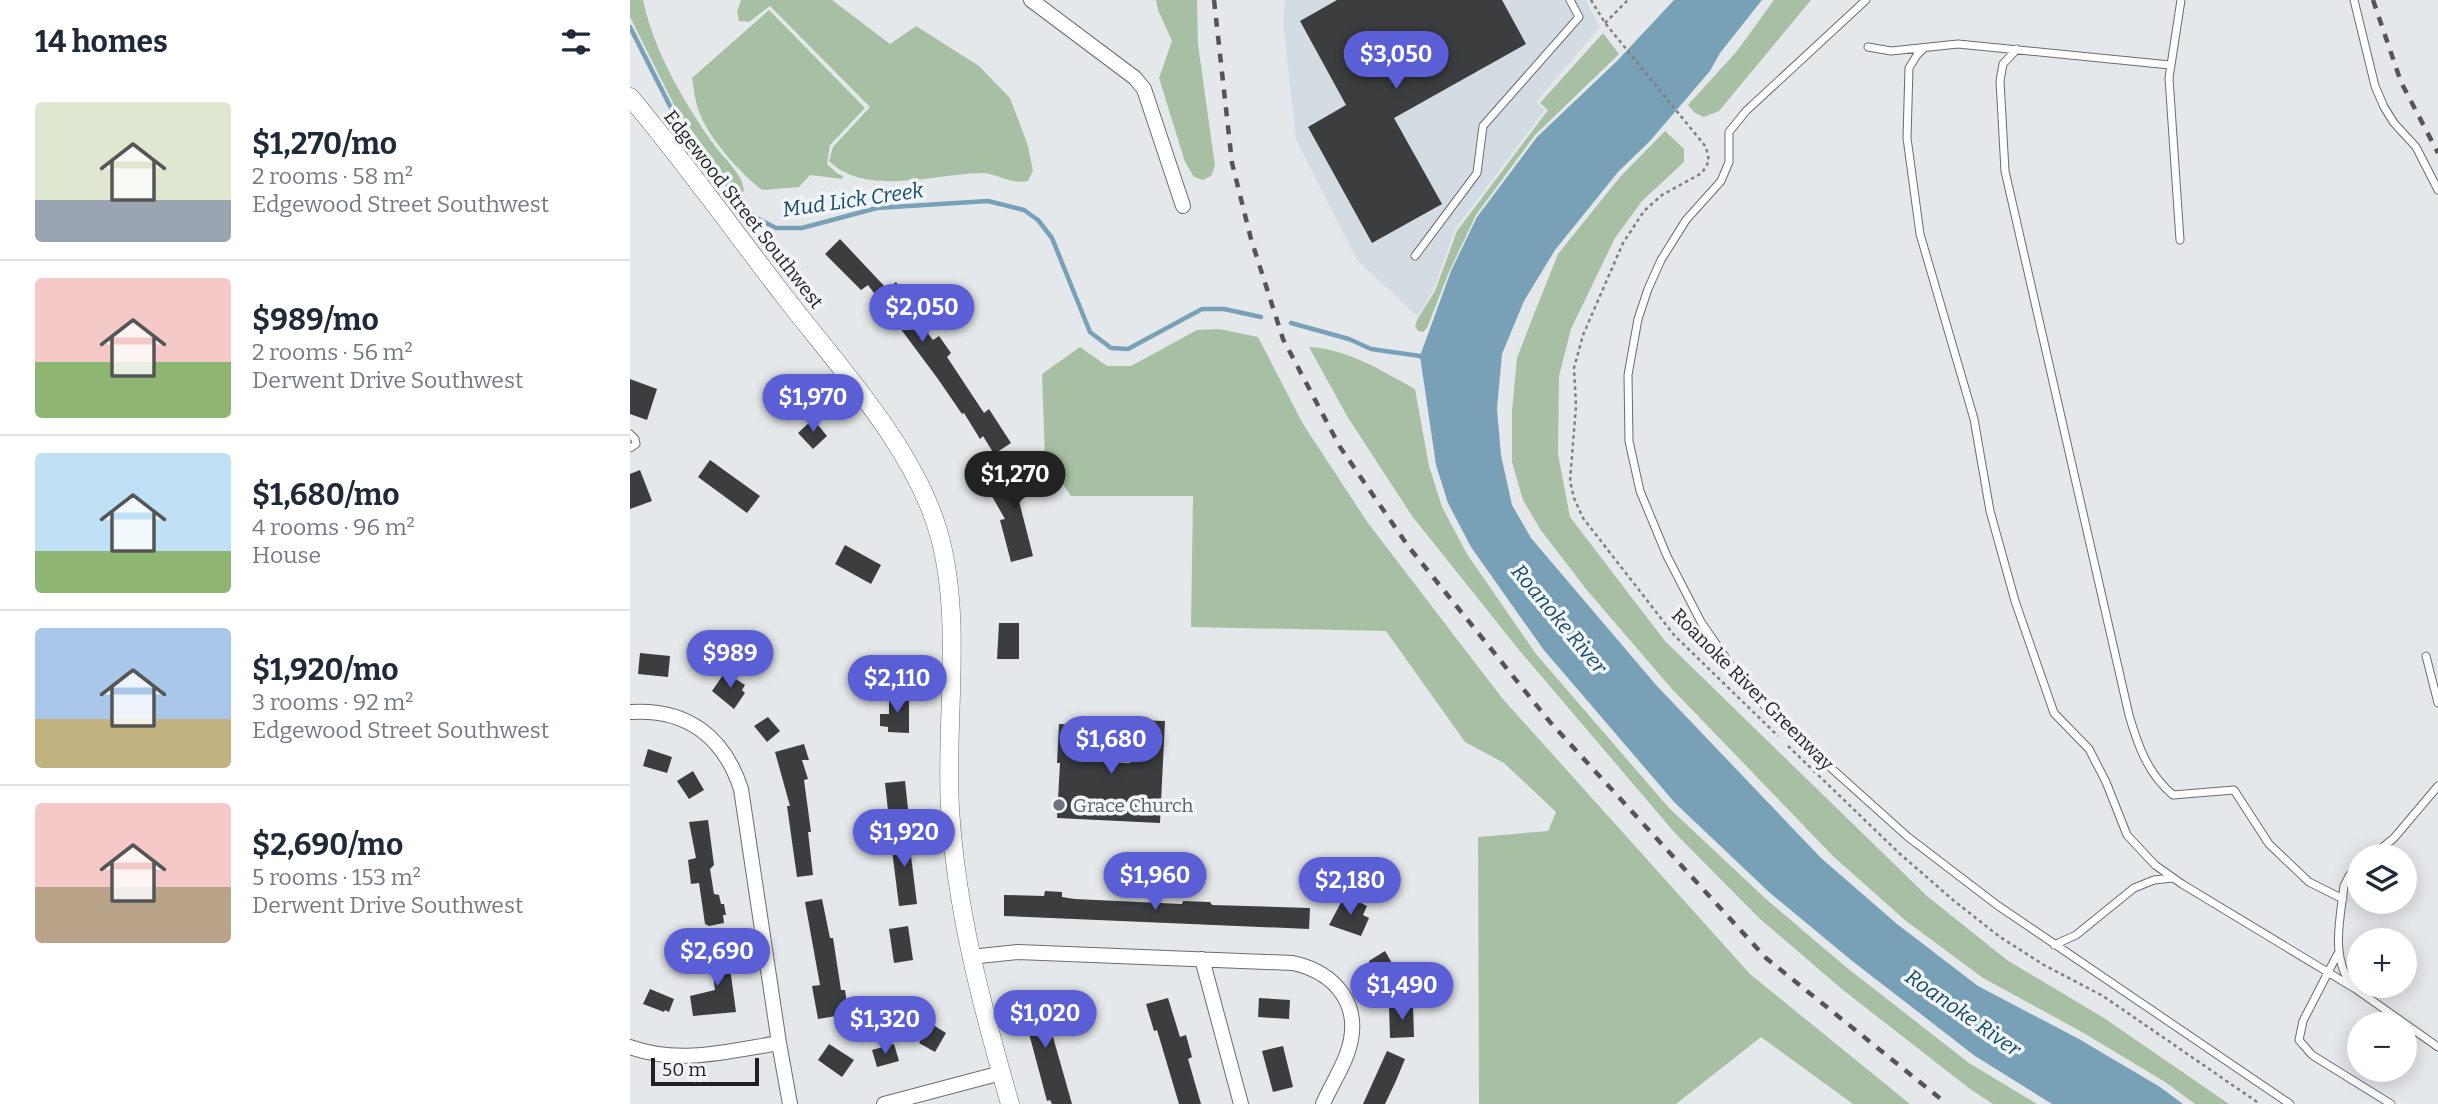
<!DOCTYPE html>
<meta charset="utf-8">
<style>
body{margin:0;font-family:Bitter,serif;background:#f6f6f7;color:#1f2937;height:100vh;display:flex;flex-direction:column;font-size:26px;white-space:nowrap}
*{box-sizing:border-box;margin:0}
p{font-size:23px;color:#747a83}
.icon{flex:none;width:38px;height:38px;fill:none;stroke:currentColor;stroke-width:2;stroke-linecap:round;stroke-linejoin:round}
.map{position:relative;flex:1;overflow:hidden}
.side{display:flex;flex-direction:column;background:#fff;width:630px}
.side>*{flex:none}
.fabs{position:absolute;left:1717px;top:844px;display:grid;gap:14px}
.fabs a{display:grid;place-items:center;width:70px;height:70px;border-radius:50%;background:#fff;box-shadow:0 4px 18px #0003;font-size:35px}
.scale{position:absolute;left:21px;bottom:18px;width:108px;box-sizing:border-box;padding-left:7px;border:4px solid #1f2021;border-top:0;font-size:19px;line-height:24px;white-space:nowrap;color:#1f2021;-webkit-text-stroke:5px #f2f5f7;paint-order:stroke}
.price{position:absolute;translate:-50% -60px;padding:0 16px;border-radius:24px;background:#5a5fd6;color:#fff;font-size:23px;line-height:46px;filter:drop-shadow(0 2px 4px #0008)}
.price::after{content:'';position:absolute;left:50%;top:42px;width:21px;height:16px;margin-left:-10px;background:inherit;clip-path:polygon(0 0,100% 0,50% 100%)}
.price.active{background:#222;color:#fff}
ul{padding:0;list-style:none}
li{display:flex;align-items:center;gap:21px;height:175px;padding:0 35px}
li+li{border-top:2px solid #e0e1e3}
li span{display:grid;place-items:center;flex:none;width:196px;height:140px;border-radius:7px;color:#555}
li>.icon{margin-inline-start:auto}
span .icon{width:84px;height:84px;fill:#fffc;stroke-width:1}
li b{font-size:30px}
h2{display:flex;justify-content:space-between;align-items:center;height:84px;padding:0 35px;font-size:30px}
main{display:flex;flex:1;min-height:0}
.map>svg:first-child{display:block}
.built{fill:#d3dbe3}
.green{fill:#a7c0a3}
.water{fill:#78a1b7}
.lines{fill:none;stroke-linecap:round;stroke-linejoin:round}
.stream{stroke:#78a1b7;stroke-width:4.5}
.building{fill:#3b3d3e}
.service-casing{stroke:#6a6c6d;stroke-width:9}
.minor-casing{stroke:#6a6c6d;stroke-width:16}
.tertiary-casing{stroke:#6a6c6d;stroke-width:19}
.path{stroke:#7d7f81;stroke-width:2.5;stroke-dasharray:3.5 3.5;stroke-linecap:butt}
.service{stroke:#fff;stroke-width:7}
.minor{stroke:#fff;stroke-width:14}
.tertiary{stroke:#fff;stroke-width:18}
.rail{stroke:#545556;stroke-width:4.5;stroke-dasharray:9 9;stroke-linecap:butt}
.worship-dot{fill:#6b7280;stroke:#f2f5f7;stroke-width:2.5}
.labels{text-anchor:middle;stroke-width:7;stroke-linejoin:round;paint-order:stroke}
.street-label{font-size:19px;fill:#1f2021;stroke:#f2f5f7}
.worship-label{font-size:19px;fill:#5b616d;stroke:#f2f5f7;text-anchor:start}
.water-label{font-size:21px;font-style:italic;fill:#144b63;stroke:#f2f5f7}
</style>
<main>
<section class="side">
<h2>14 homes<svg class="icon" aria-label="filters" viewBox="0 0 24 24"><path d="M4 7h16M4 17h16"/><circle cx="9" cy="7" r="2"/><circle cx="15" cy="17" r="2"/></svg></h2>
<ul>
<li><span style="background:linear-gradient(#dfe7d0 70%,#9aa5b1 0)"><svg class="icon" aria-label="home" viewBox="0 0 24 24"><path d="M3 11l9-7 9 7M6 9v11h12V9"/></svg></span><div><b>$1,270/mo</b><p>2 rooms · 58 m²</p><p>Edgewood Street Southwest</p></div></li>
<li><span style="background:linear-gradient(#f6c9c9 60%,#8fb573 0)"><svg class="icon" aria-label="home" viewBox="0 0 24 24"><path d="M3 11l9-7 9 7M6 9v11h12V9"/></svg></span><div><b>$989/mo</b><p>2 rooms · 56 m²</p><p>Derwent Drive Southwest</p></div></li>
<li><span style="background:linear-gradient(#bfe0f5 70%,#8fb573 0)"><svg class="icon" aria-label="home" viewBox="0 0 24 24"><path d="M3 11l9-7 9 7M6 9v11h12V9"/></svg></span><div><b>$1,680/mo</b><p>4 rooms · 96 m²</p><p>House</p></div></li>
<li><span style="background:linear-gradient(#a9c7e8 65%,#c2b280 0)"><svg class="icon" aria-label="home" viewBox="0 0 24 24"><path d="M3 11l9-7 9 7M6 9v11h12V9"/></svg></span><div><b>$1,920/mo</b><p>3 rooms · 92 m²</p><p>Edgewood Street Southwest</p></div></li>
<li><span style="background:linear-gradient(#f6c9c9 60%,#b9a48a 0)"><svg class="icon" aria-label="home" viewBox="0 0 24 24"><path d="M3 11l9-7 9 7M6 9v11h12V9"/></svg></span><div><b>$2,690/mo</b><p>5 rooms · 153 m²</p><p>Derwent Drive Southwest</p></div></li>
</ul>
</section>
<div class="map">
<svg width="1808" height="1104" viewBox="0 0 1808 1104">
<rect width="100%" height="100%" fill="#e5e8ea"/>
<!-- built -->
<path class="built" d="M655,0h300l15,27 -64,75 9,8 -90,119 -22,62 -16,25 -60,-56 -61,-121 -13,-117z"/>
<!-- green -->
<path class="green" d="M0,0h13c11,51 39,99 69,142 10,15 31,31 32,49l-4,2 -9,-8 -56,-78 -45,-90z
M111,0h91l58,44 26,-18 63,40 31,32 18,48 5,25 -5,10c-17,4 -31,-8 -47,-8 -45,1 -116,24 -152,-12l4,-14 37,-40 -100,-101 -21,16 -10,-1 -2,-9z
M526,0h41l1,44 17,122 -4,10 -8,4 -9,-3 -9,-15 -26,-84 13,-37 -14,-31z
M1144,0h37l-92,111 -15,6 -9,-4 -7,-8 49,-54z
M139,10l96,98 -35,37 -3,19 11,10 5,2 -1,3 -32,-4 -11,12 -37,3c-21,-16 -54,-53 -63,-78 -4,-11 -5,-23 -7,-34z
M973,33l16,21 -84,81 -59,80 -27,57 -22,56 -4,4 -5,-1 -3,-5 3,-8 17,-27 22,-60 91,-121 -8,-7z
M1035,131l19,18v13l-42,39 -27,37 -44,91 -12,47 -1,78 12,63 95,124 262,255 80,64 97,58 125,86h-34l-30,-22 -83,-50 -99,-54 -77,-57 -72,-64 -163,-169 -85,-99 -46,-60 -17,-29 -11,-38v-52l5,-52 19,-49 22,-55 62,-77z
M589,329l39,8 45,87 65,99 134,175 248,276 160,130h-57l-92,-67 -85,67h-197l-1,-267 70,-6 8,-19 -52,-49 -39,-21 -79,-111 -195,-4 2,-131h-122l-26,-37 -3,-85 38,-27 27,19h24l66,-36z
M679,347c39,2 73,24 106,42l14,77 13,41 25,47 69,100 133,154 97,91 80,68 123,96 68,41h-44l-23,-15 -127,-99 -84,-72 -85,-86 -155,-182 -107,-134 -65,-100z"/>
<!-- water -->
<path class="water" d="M1044,0h88l-42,53 -10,18 -60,70 -32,31 -63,78 -31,51 -22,53 -5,55 4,46 11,50 19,33 125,147 165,173 76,66 81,62 101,53 81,48 23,17h-131l-77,-48 -124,-96 -81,-67 -95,-90 -132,-154 -72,-102 -23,-44 -12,-38 -16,-109 31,-85 26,-54 60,-80 80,-76z"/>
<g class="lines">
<!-- stream -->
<path class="stream" d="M0,27l41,81 61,84 23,25 21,11h26l75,-20 111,-7 36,9 14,10 14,18 38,94 21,16 17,1 74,-40h22l37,8
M661,323l58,16 22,10 49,7 4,3"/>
</g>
<!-- building -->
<path class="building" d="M707,0h165l24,44 -132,74 48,86 -70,39 -64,-116 38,-22 -46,-84z
M210,239l47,50 9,-7 24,33 -4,3 17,22 6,-4 12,17 -4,4 37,56 5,-4 22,34 -17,11 -11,-18 -3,3 -16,-26 -2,1 -24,-35 -70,-94 -7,5 -36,-36z
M0,379l27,10 -10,31 -17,-6z
M183,419l14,17 -14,13 -15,-16z
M80,460l50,36 -13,17 -49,-36z
M393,461l9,16 -5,3 7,12 -15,9 14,55 -22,6 -11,-42 5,-1 -15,-26 17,-10 -5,-9z
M10,470l12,31 -22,8v-35z
M215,545l36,20 -10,19 -36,-20z
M369,623h20v36h-22z
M10,653l30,3 -2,21 -30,-3z
M95,672l20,13 -3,5 3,3 -11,16 -22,-18z
M259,696h20v37l-21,-1v-5l-8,-1v-12h9z
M138,717l12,14 -13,11 -13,-16z
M503,720l32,1 -5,102 -103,-5 3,-55h-3l2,-39 38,2 -1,21 7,1v14l27,1z
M174,744l5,16h-7l6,19 -4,1 7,52h-3l5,43 -16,2 -10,-71h3l-15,-54z
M18,749l24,8 -5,16 -24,-7z
M63,771l11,19 -15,9 -12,-18z
M275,781l3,28 -20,2 -3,-28z
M78,820l6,45 -4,4 4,25 5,1 2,9h3l2,11h-3l1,8 -15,3 -4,-2 -6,-41 -8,1 -3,-24 8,-2 -7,-36z
M278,832l9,72 -18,2 -9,-72z
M415,891l17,1v5l13,2 107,5 1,-3 27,1 2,3 98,3 -1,21 -305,-13v-21l40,1z
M715,895l22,11 -4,9 6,3 -8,18 -32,-11z
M192,899l8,39h3l8,52h4l2,14 -6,1 1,10 -24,4 -6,-33 8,-1 -15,-83z
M278,926l5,34 -19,3 -5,-34z
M97,946l9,66 -43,4 -3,-20 25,-6 -6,-42z
M755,951l15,26 -17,11 -14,-22v-5z
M20,989l24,10 -5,13 -4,-2 -1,2 -21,-8z
M408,991l13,46h2l19,67h-20l-2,-4 -3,1 -28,-105z
M538,998l12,39 6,-2 6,22 -4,2 13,45h-22l-22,-74 -3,1 -8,-27z
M629,998l31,2 -1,19 -31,-2z
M783,1005l1,32 -24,1 -1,-32z
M300,1023l16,10 -11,19 -16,-9z
M199,1044l25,16 -12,17 -24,-17z
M264,1044l5,17 -22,6 -5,-17z
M653,1046l10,41 -20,5 -11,-41z
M757,1051l18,8 -10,24 -10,21h-22z"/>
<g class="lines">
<defs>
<path id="service" d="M1236,0l-120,111 -17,21v30l-8,19 -35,39 -25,40 -13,29 -10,30 -10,56 1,66 11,50 27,65 34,66 33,48 31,36 27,27 116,104 89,68 293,199
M1724,0l21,86 9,21 10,16 22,24 22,43
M1238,47l23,4 67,-7 212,21
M1294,48l-7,7 -8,13 -2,70 13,96 54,185 16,92 25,90 39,112 35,36 17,33 21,53 28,30 27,19 172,104
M1387,49l-14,15 -3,17 5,90 124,544c9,31 19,59 44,80l61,-5 35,54 40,38 34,17
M1550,240l-11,-162 12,-78
M785,256l62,-83 6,-47 96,-109 -9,-17
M0,434l5,5 1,5 -6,4
M1796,656l12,47
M1742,856l22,-18 44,-52
M1729,866l-10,10 -5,10c-4,35 -14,72 9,101l85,60
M1424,945l22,-10 58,-47 20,-8 19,-2
M1707,955l-34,66 -4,19 13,15 79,49"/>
<path id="minor" d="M401,0l104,78 9,11 39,117
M0,712c57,-4 94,25 111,77l38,254c-50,8 -99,22 -149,4
M340,957l48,-5 275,11c44,10 71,44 54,91 -6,17 -17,33 -24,50
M572,959l39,145
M149,1043l11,61
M254,1104l117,-31"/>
<path id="tertiary" d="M0,97c54,64 103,133 154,199 54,70 131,152 155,238 24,86 6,186 11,274 6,102 32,198 60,296"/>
</defs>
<!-- service casing -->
<use href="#service" class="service-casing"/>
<!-- minor casing -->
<use href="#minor" class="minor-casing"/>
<!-- tertiary casing -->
<use href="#tertiary" class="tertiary-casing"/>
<!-- path -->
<path class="path" d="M961,0l14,23 101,124 3,14 -7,12 -40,22 -18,16 -21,32 -40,92 -9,33 2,38 -6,75 4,17 9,20 91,117 104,101
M975,23l23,-23
M1158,746l111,107 54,47 47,37 44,28 59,31 157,108"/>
<!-- service -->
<use href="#service" class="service"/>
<!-- minor -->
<use href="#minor" class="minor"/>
<!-- tertiary -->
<use href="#tertiary" class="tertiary"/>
<!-- rail -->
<path class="rail" d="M584,0l18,163 19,76 32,100 57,108 68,99 142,176 216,236 181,146
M1743,0l28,82 37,71"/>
</g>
<!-- markers -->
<circle class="worship-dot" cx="429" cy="805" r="7"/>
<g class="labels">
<!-- street labels -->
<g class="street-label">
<text transform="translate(114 209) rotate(52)" y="7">Edgewood Street Southwest</text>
<text transform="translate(1123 689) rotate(45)" y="7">Roanoke River Greenway</text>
</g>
<!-- worship labels -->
<g class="worship-label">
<text x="443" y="812">Grace Church</text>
</g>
<!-- water labels -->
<g class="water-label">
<text transform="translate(223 200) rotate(-8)" y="7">Mud Lick Creek</text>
<text transform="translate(929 619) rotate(50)" y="7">Roanoke River</text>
<text transform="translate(1333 1013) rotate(35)" y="7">Roanoke River</text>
</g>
</g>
</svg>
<div class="fabs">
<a><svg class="icon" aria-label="layers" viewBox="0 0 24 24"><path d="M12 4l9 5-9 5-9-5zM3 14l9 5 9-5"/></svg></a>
<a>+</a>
<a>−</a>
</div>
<div class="scale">50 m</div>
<b class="price" style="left:766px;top:91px">$3,050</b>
<b class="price" style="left:292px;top:344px">$2,050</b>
<b class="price" style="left:183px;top:434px">$1,970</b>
<b class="price active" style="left:385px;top:511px">$1,270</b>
<b class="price" style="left:100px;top:690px">$989</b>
<b class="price" style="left:267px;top:715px">$2,110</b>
<b class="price" style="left:481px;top:776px">$1,680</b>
<b class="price" style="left:274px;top:869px">$1,920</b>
<b class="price" style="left:525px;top:912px">$1,960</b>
<b class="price" style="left:720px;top:917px">$2,180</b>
<b class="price" style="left:87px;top:988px">$2,690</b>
<b class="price" style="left:772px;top:1022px">$1,490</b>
<b class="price" style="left:415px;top:1050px">$1,020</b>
<b class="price" style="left:255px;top:1056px">$1,320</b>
</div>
</main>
